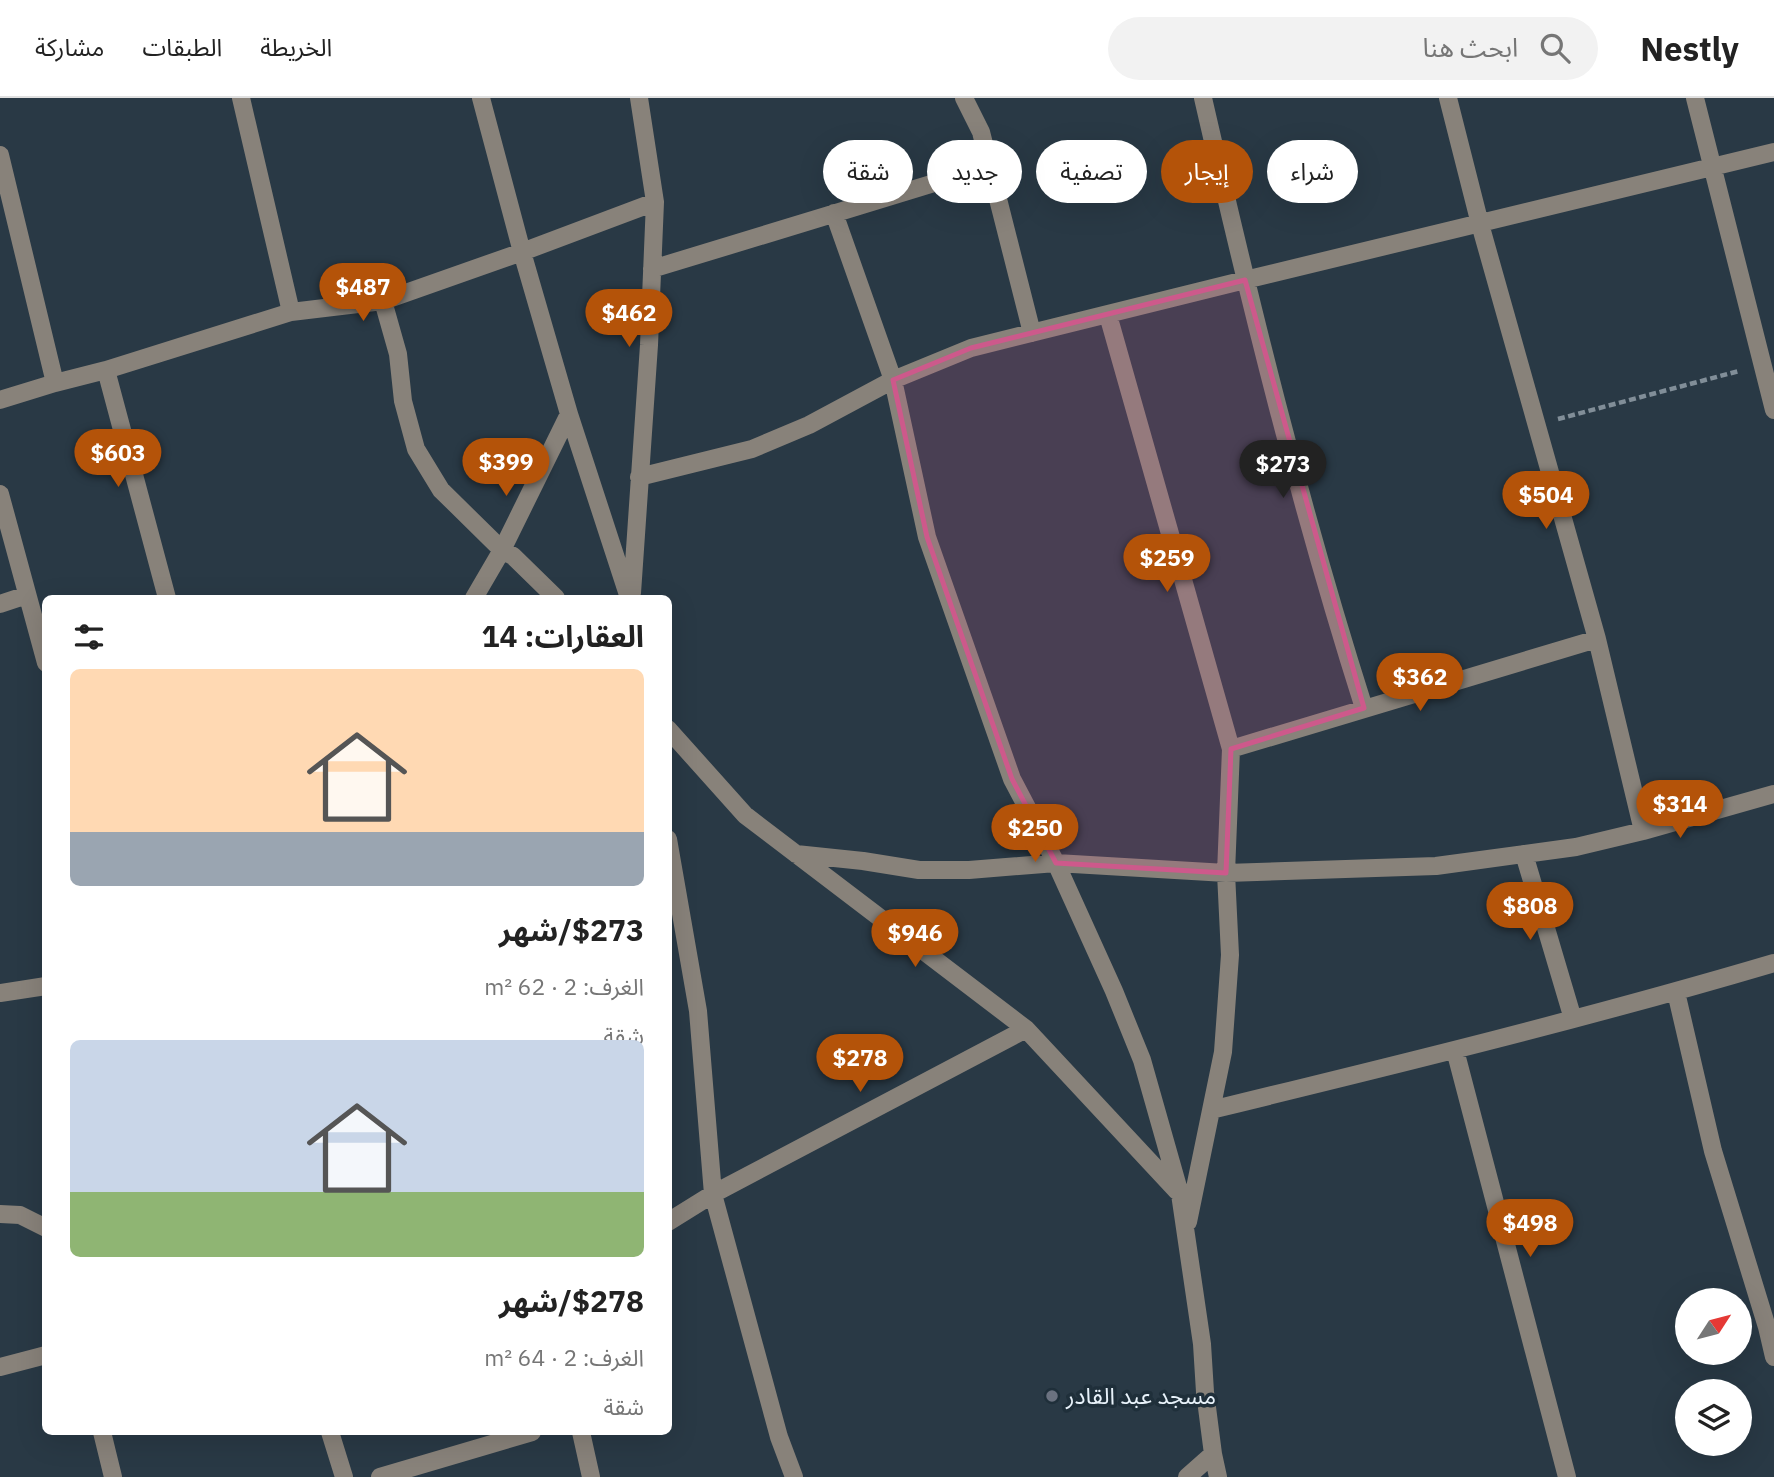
<!DOCTYPE html>
<html lang="ar">
<meta charset="utf-8">
<style>
body{margin:0;font-family:"IBM Plex Sans","Noto Sans Arabic",sans-serif;background:#f2f2f2;color:#222;direction:rtl;height:100vh;display:flex;flex-direction:column;font-size:26px;white-space:nowrap}
*{box-sizing:border-box;margin:0}
p{font-size:23px;color:#767676}
.icon{flex:none;width:38px;height:38px;fill:none;stroke:currentColor;stroke-width:2;stroke-linecap:round;stroke-linejoin:round}
.map{position:relative;flex:1;overflow:hidden;direction:ltr}
.sheet{position:absolute;left:42px;top:497px;width:630px;height:840px;display:flex;flex-direction:column;background:#fff;border-radius:10px;box-shadow:0 7px 28px #0002;direction:rtl}
.sheet>*{flex:none}
.banner{position:absolute;left:693px;top:42px;width:665px;height:63px;direction:rtl;display:flex;gap:14px}
.needle{width:46px;rotate:54deg}
.tools{position:absolute;left:1675px;top:1190px;display:grid;gap:14px}
.tools a{display:grid;place-items:center;width:77px;height:77px;border-radius:50%;background:#fff;box-shadow:0 7px 28px #0002;font-size:35px}
.price{position:absolute;translate:-50% -60px;padding:0 16px;border-radius:24px;background:#b45309;color:#fff;font-size:23px;line-height:46px;filter:drop-shadow(0 2px 4px #0008)}
.price::after{content:'';position:absolute;left:50%;top:42px;width:21px;height:16px;margin-left:-10px;background:inherit;clip-path:polygon(0 0,100% 0,50% 100%)}
.price.selected{background:#222;color:#fff}
ul{padding:0;list-style:none}
li{display:grid;align-content:center;gap:14px;height:371px;padding:0 28px}
li span{display:grid;place-items:center;height:217px;border-radius:10px;color:#555}
li>.icon{margin-inline-start:auto}
span .icon{width:126px;height:126px;fill:#fffc;stroke-width:1}
li b{font-size:30px}
h2{display:flex;justify-content:space-between;align-items:center;height:84px;padding:0 28px;font-size:30px}
.chip{padding:0 24px;border-radius:32px;background:#fff;box-shadow:0 7px 28px #0002;font-size:24px;line-height:63px}
.chip.selected{background:#b45309;color:#fff}
header{display:flex;align-items:center;gap:42px;box-sizing:border-box;height:98px;padding:0 35px;background:#fff;border-bottom:2px solid #e0e0e0}
header strong{font-size:33px}
nav{display:flex;gap:38px;margin-inline-start:auto;font-size:24px}
.search{width:490px;height:63px;background:#f2f2f2;display:flex;align-items:center;gap:18px;box-sizing:border-box;padding:0 24px;border-radius:38px;color:#767676;font-size:26px}
.map>svg:first-child{display:block}
.lines{fill:none;stroke-linecap:round;stroke-linejoin:round}
.path{stroke:#818e98;stroke-width:4.5;stroke-dasharray:7 3.5;stroke-linecap:butt}
.minor{stroke:#88827a;stroke-width:18}
.marked{fill:#cd598b;fill-opacity:0.2;stroke:#cd598b;stroke-width:5;stroke-linejoin:round}
.worship-dot{fill:#6b7280;stroke:#1f2f3a;stroke-width:2.5}
.labels{text-anchor:middle;stroke-width:7;stroke-linejoin:round;paint-order:stroke}
.poi-label{font-size:23px;fill:#e8f2fa;stroke:#1f2f3a;text-anchor:start}
</style>
<header>
<strong>Nestly</strong>
<div class="search"><svg class="icon" aria-label="search" viewBox="0 0 24 24"><circle cx="10" cy="10" r="6"/><path d="M15 15l6 6"/></svg>ابحث هنا</div>
<nav><a>الخريطة</a><a>الطبقات</a><a>مشاركة</a></nav>
</header>
<div class="map">
<svg width="1774" height="1379" viewBox="0 0 1774 1379">
<rect width="100%" height="100%" fill="#293945"/>
<g class="lines">
<!-- path -->
<path class="path" d="M1558,321l181,-48"/>
<!-- minor -->
<path class="minor" d="M241,0l50,214 92,-11 139,-49 133,-50
M481,0l41,154 47,162 60,184
M964,0l17,34 51,201
M1203,0c47,205 97,409 161,610
M1448,0l32,126 117,415 46,192
M1695,0l79,312
M0,57l55,228 51,-13 185,-58
M652,171l338,-103
M383,203l15,53 5,47 13,48 25,41 61,60 11,6 43,42
M106,272l61,228
M0,302l55,-17
M639,379l113,-28 57,-24 84,-45 -59,-167
M0,396l46,169
M632,495l17,-248 6,-143 -16,-104
M474,500l28,-48 67,-136
M0,506l27,-9
M668,631l77,86 281,214 151,162
M1231,651l366,-110
M668,741l30,172 15,183 66,243 15,40
M796,756l67,7 56,9h50l87,-7 170,10 5,-124 -123,-434
M1524,756l49,165
M1676,894l37,159 54,176 7,30
M0,895l46,-7
M1455,952l112,427
M1211,1012c189,-46 377,-92 563,-147
M0,1116l20,1 26,13
M668,1124l45,-28 313,-165
M1188,1124l35,-170 7,-97 -4,-82 210,-7 140,-19 67,-16 131,-37
M0,1269l46,-12
M102,1334l11,45
M330,1334l14,45
M581,1334l10,45
M380,1379l152,-45
M1187,1379l26,-23
M1218,1379l-5,-23 -8,-62 -3,-48 -22,-150 -38,-134 -28,-69 -58,-128 -44,-84 -85,-242 -34,-157 78,-32 274,-68 529,-128"/>
</g>
<!-- marked area -->
<path class="marked" d="M1245,182l119,428 -133,41 -5,124 -170,-10 -44,-84 -85,-242 -34,-157 78,-32z"/>
<!-- markers -->
<circle class="worship-dot" cx="1052" cy="1298" r="7"/>
<g class="labels">
<!-- poi labels -->
<g class="poi-label">
<text x="1066" y="1306">مسجد عبد القادر</text>
</g>
</g>
</svg>
<div class="tools">
<a><svg class="needle" viewBox="-14 -14 28 28"><path d="M0-13l5 13h-10z" fill="#e53935"/><path d="M0 13l5-13h-10z" fill="#767676"/></svg></a>
<a><svg class="icon" aria-label="layers" viewBox="0 0 24 24"><path d="M12 4l9 5-9 5-9-5zM3 14l9 5 9-5"/></svg></a>
</div>
<b class="price" style="left:363px;top:225px">$487</b>
<b class="price" style="left:629px;top:251px">$462</b>
<b class="price" style="left:118px;top:391px">$603</b>
<b class="price" style="left:506px;top:400px">$399</b>
<b class="price selected" style="left:1283px;top:402px">$273</b>
<b class="price" style="left:1546px;top:433px">$504</b>
<b class="price" style="left:1167px;top:496px">$259</b>
<b class="price" style="left:1420px;top:615px">$362</b>
<b class="price" style="left:1680px;top:742px">$314</b>
<b class="price" style="left:1035px;top:766px">$250</b>
<b class="price" style="left:1530px;top:844px">$808</b>
<b class="price" style="left:915px;top:871px">$946</b>
<b class="price" style="left:860px;top:996px">$278</b>
<b class="price" style="left:1530px;top:1161px">$498</b>
<div class="banner">
<a class="chip">شراء</a>
<a class="chip selected">إيجار</a>
<a class="chip">تصفية</a>
<a class="chip">جديد</a>
<a class="chip">شقة</a>
</div>
<section class="sheet">
<h2>العقارات: 14<svg class="icon" aria-label="filters" viewBox="0 0 24 24"><path d="M4 7h16M4 17h16"/><circle cx="9" cy="7" r="2"/><circle cx="15" cy="17" r="2"/></svg></h2>
<ul>
<li><span style="background:linear-gradient(#ffd9b3 75%,#9aa5b1 0)"><svg class="icon" aria-label="home" viewBox="0 0 24 24"><path d="M3 11l9-7 9 7M6 9v11h12V9"/></svg></span><div><b>$273/شهر</b><p>الغرف: 2 · 62 m²</p><p>شقة</p></div></li>
<li><span style="background:linear-gradient(#c9d6e8 70%,#8fb573 0)"><svg class="icon" aria-label="home" viewBox="0 0 24 24"><path d="M3 11l9-7 9 7M6 9v11h12V9"/></svg></span><div><b>$278/شهر</b><p>الغرف: 2 · 64 m²</p><p>شقة</p></div></li>
</ul>
</section>
</div>
